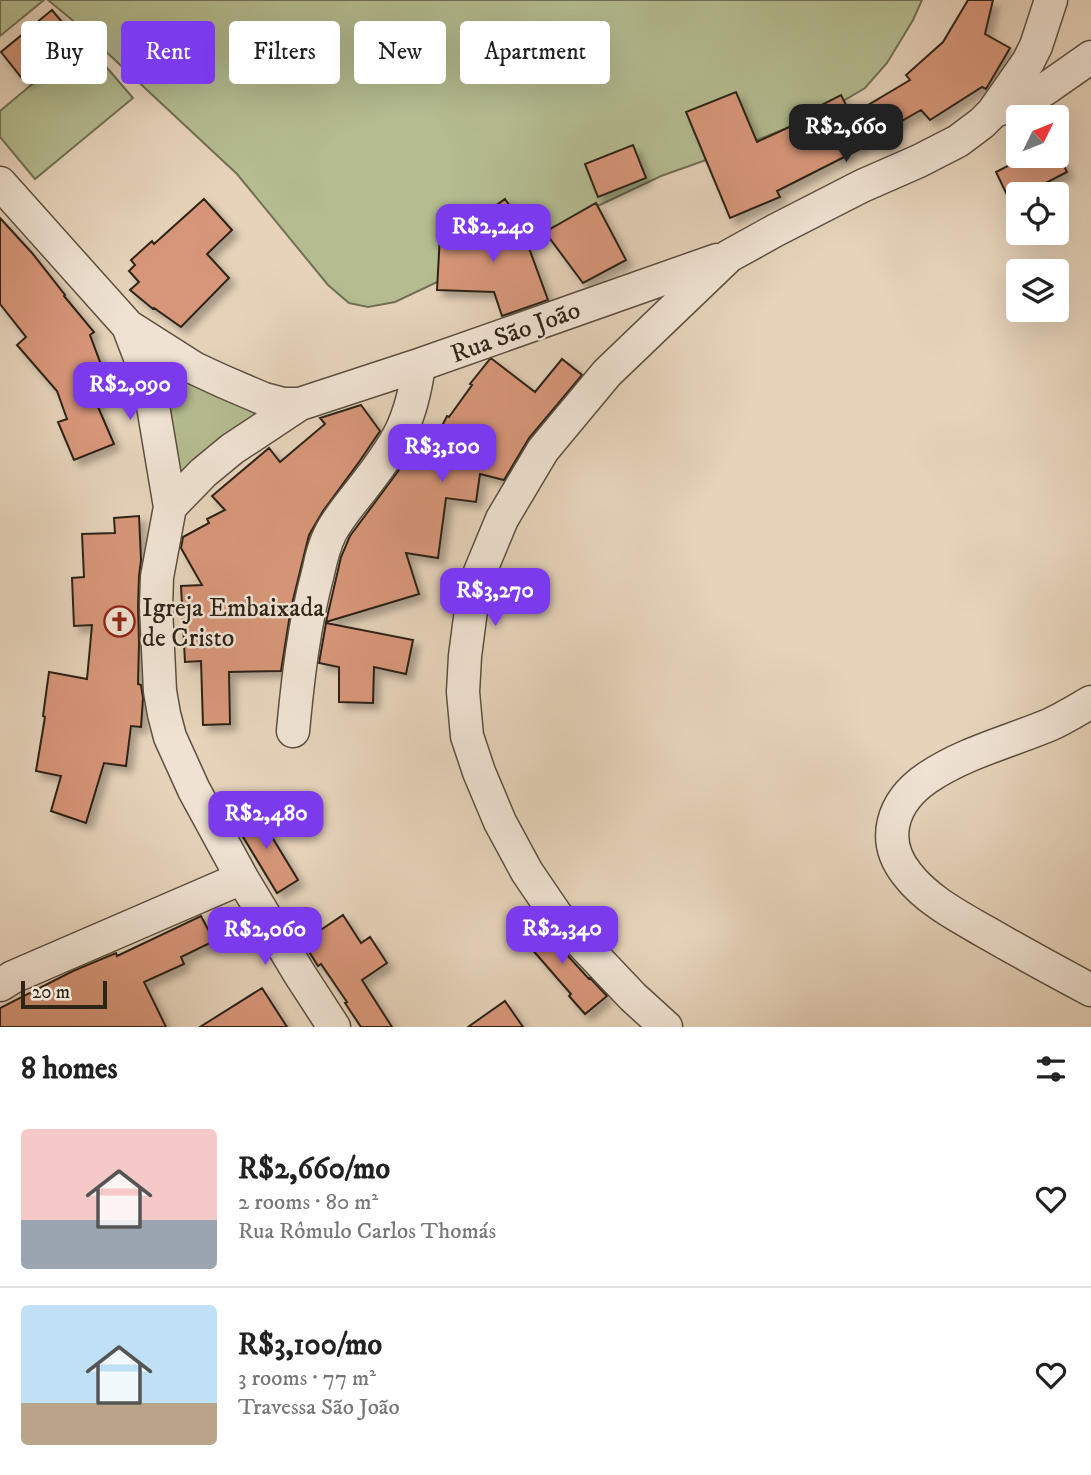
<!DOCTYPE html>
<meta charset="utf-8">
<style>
body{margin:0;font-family:"IM FELL DW Pica",serif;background:#f2f2f2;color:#222;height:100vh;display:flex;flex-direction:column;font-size:26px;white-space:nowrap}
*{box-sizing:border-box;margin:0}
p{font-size:23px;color:#767676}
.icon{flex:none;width:38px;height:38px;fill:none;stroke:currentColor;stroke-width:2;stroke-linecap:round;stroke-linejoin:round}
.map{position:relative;height:1027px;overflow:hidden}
.drawer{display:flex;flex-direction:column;background:#fff;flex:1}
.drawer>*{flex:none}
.guide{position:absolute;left:21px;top:21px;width:700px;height:63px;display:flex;gap:14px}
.needle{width:46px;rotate:47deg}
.controls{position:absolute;left:1006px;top:105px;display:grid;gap:14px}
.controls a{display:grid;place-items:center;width:63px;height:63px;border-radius:7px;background:#fff;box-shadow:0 7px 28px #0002;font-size:35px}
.scale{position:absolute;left:21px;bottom:18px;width:86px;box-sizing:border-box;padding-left:7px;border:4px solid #2e2418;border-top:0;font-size:19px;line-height:24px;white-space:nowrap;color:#2e2418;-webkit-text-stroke:5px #efe2d2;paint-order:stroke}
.price{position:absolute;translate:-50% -60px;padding:0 16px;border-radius:14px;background:#7c3aed;color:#fff;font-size:23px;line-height:46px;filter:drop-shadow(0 2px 4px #0008)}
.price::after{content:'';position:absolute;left:50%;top:42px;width:21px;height:16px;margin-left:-10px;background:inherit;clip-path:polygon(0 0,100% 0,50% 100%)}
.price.on{background:#222;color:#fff}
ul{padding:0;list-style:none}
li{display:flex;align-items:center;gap:21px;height:175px;padding:0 21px}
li+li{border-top:2px solid #e0e0e0}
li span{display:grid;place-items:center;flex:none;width:196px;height:140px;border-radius:7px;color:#555}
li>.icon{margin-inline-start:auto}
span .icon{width:84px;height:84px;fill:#fffc;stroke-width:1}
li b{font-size:30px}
h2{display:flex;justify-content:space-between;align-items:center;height:84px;padding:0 21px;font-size:30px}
.tag{padding:0 24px;border-radius:7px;background:#fff;box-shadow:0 7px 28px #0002;font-size:24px;line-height:63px}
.tag.on{background:#7c3aed;color:#fff}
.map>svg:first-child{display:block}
.green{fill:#b4bc90;stroke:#717054;stroke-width:2}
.building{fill:#d79679;stroke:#2e2418;stroke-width:2;filter:url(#shadow)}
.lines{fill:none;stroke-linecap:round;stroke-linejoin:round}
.minor-casing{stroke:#5c5040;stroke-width:35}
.minor{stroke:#efe2d2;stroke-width:32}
.labels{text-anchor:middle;stroke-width:5;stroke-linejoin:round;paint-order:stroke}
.street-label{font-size:26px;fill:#2e2418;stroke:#efe2d2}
.poi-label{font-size:26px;fill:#2e2418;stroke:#efe2d2;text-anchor:start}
</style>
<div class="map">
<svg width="1091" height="1027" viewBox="0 0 1091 1027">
<defs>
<filter id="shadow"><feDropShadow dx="6" dy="6" stdDeviation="3.5" flood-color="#0004"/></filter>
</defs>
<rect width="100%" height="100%" fill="#e6d3ba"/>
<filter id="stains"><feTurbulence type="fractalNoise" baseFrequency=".00286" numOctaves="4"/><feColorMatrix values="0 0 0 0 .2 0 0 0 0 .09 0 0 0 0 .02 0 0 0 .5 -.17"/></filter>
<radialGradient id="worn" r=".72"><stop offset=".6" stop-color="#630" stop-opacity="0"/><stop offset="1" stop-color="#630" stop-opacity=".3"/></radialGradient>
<!-- green -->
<path class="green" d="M0,0h44l-44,36z
M48,0h874l-9,20 -26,43 -22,25 -44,26 -98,40 -62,22 -266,126 -27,5 -19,-4 -21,-18 -91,-111 -166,-155z
M84,41l49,57 -98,81 -35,-42v-26z
M144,345l127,67 -95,79z"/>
<!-- building -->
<path class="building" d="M968,0h25l-8,34 25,14 -24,41 -4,-2 -52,33 -9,-10 -61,35 2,3 -85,43 3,6 -50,21 -44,-106 50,-20 21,50 52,-24 -3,-5 35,-18 10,20 59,-35 -4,-5 37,-33z
M52,10l24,29 -51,43 -24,-30z
M633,145l13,33 -48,19 -13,-33z
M1027,156h32l8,16 -27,14 -2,-2 -29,15 -13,-27z
M204,199l28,31 -25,24 22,24 -48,49 -27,-19 -1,1 -23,-19 9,-8 -10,-11 6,-6 -4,-5 21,-19 2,3z
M505,199l13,19 30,82 -46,16 -8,-24 -57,-2 3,-55 66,3 -19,-26z
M596,203l30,57 -43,23 -38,-51z
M0,218l32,35 33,42 -1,1 30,36 -4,3 22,59 -17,6 19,44 -40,16 -16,-38 9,-3 -10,-28 -40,-46 9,-8 -26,-33z
M490,359h2l43,33 27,-33 20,16 -53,63 -25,42 -24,-6 -4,28 -30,-4 -8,60 -32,-5 13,41 -93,28 15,-65 9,-21 49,-66 17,-28 16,4 15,-30 2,1 23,-32 -2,-1z
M361,405l19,26 -21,31 -36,49 -14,24 -18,73 -10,63 -52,1 1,52 -27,1 -2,-64 -16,1 -4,-76 21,-1 -21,-37 2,-11 26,-14 -2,-4 18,-9 -13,-14 57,-48 11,14 45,-38 -5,-6z
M139,516l2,44 -2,16 -1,30 1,37 -1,41 3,1 2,13 -2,29 -10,-1 -5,40 -22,-3 -18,60 -35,-12 10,-35 -25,-5 9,-54 -2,-1 6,-44 38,7 5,-54 -18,1 -2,-48 12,-1 -2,-43 33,-1 -1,-15z
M326,623l87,17 -7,34 -32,-7 -1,36 -34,-1v-35l-20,-4z
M255,809l43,71 -21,13 -43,-71z
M343,915l18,28 9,-6 17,26 -25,17 30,47h-31l-16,-24 2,-1 -26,-38 -3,2 -15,-24z
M201,916l13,25 -33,16 3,7 -40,18 22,45h-166v-19l73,-37 43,-18 1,3z
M535,916l11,16 43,47 1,-1 17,18 -22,18 -16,-18 2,-2 -54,-62z
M262,988l25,39h-87z
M505,1001l18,26h-55z"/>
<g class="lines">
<defs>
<path id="minor" d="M993,112l51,-22 47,-33
M0,183l128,143 66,42 28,13 42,18 19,5h17
M128,326l16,42 8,32 18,107
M1091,702c-14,8 -28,17 -42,23 -41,17 -85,28 -122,53 -35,24 -47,62 -20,96 19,25 49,41 77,57 35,20 71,40 107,59
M293,731c5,-53 11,-106 25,-158 3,-14 6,-28 13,-41 8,-15 20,-29 31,-43 35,-45 49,-66 57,-124
M0,985l13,-8 229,-99
M334,1027l-35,-54 -57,-95 -48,-88 -24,-53 -6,-23 -4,-23 -4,-84 1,-30 13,-70 33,-34 29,-24 68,-45 119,-39 298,-105
M666,1027l-33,-30 -74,-78 -32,-47 -27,-50 -21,-50 -12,-36 -4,-44 2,-36 6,-46 9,-38 22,-53 41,-69 64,-77 122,-117 47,-26 86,-44 57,-25 39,-20 24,-18 11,-11 35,-50 8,-16 15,-46"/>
</defs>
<!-- minor casing -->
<use href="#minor" class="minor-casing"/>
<!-- minor -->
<use href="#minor" class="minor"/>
</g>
<!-- icons -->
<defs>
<symbol id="church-ring" viewBox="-11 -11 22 22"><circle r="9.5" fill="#efe2d2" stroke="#8f2418" stroke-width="1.5"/><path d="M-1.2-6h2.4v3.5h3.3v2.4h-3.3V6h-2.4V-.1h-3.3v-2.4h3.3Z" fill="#8f2418"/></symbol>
</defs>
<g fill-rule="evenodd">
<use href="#church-ring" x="102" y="604" width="35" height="35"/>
</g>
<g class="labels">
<!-- street labels -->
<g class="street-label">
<text transform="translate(515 331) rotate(-20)" y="9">Rua São João</text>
</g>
<!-- poi labels -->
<g class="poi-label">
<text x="142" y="616">Igreja Embaixada<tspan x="142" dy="30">de Cristo</tspan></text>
</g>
</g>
<rect width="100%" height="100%" filter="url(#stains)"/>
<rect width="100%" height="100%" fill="url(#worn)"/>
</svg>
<div class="controls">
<a><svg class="needle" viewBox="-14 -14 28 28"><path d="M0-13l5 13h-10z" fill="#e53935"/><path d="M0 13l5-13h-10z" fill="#767676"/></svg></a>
<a><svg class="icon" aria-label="locate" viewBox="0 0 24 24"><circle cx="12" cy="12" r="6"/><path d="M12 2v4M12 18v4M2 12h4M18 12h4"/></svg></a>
<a><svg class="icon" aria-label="layers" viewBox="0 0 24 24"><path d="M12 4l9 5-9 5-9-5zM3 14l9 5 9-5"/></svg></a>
</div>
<div class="scale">20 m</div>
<b class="price on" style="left:846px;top:164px">R$2,660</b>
<b class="price" style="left:493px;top:264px">R$2,240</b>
<b class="price" style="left:130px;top:422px">R$2,090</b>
<b class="price" style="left:442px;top:484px">R$3,100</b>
<b class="price" style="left:495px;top:628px">R$3,270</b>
<b class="price" style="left:266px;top:851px">R$2,480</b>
<b class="price" style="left:562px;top:966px">R$2,340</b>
<b class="price" style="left:265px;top:967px">R$2,060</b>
<div class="guide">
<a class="tag">Buy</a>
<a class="tag on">Rent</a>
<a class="tag">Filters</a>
<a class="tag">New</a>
<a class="tag">Apartment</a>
</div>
</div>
<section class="drawer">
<h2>8 homes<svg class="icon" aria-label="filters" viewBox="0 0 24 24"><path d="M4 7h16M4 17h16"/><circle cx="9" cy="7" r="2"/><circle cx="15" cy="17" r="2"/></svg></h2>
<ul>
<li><span style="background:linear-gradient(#f6c9c9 65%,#9aa5b1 0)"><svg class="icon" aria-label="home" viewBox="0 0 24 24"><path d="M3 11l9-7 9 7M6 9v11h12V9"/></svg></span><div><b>R$2,660/mo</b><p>2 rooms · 80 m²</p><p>Rua Rômulo Carlos Thomás</p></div><svg class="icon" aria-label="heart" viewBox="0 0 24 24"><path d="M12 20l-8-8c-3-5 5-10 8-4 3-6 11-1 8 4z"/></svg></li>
<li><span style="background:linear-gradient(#bfe0f5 70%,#b9a48a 0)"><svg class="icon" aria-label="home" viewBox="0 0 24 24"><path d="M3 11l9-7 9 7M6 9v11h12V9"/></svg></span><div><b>R$3,100/mo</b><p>3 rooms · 77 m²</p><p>Travessa São João</p></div><svg class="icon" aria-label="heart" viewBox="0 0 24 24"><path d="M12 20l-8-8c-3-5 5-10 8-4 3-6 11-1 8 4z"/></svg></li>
</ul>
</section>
